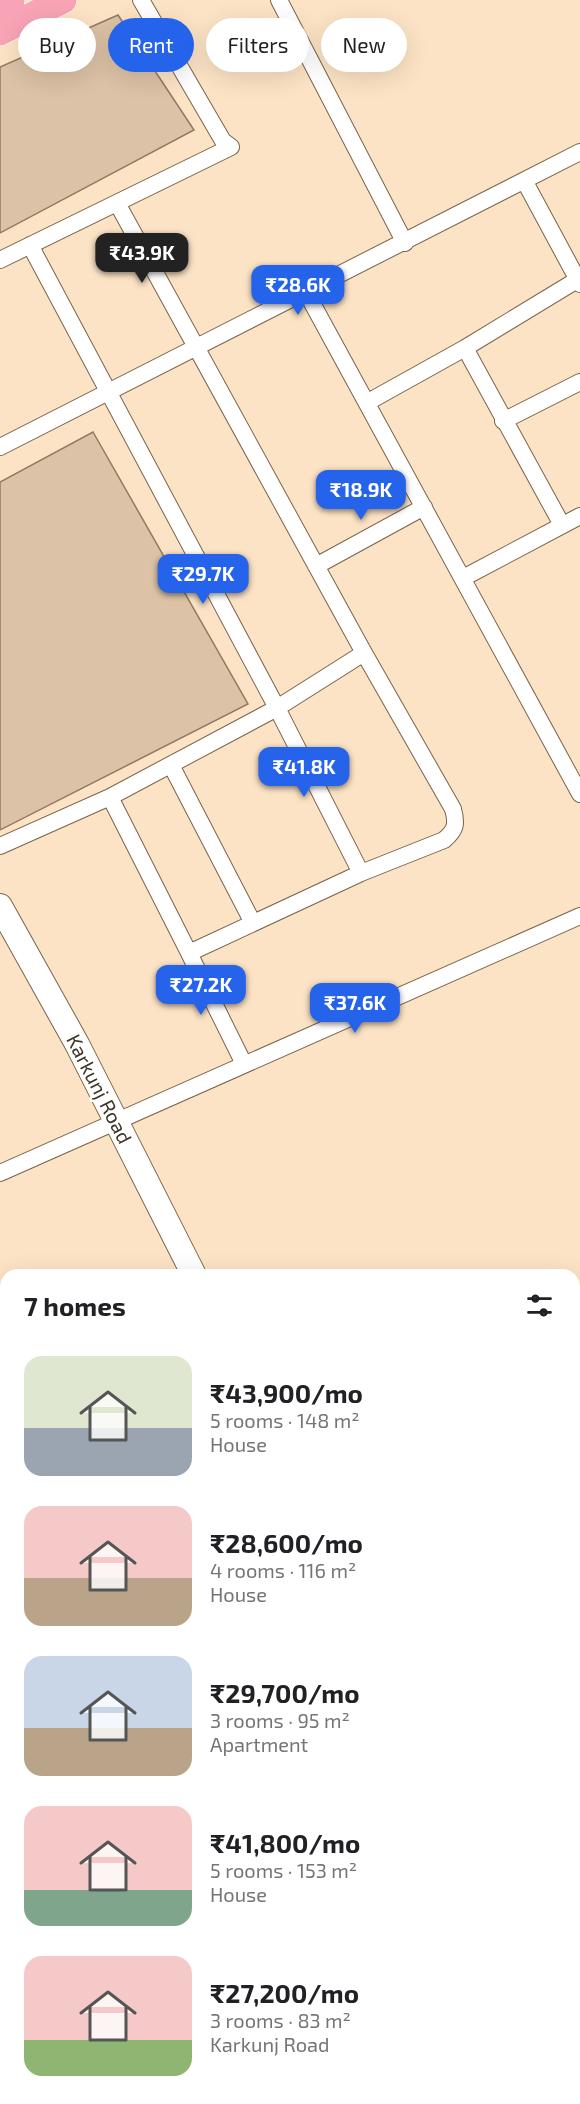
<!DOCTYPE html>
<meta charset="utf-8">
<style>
body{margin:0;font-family:"Exo 2",sans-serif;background:#f6f6f6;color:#202124;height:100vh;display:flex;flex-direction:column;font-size:22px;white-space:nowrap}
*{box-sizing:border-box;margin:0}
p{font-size:20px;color:#757577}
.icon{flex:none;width:33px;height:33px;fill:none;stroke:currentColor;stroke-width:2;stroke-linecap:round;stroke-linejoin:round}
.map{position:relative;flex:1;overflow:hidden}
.drawer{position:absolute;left:0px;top:1269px;width:580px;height:836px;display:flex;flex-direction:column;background:#fff;border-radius:18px 18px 0 0;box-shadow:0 6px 24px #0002}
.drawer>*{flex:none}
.guide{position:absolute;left:18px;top:18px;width:544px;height:54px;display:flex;gap:12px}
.price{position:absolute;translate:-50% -51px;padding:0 14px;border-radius:12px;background:#2563eb;color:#fff;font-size:20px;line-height:39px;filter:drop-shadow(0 2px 3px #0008)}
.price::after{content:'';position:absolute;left:50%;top:36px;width:18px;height:14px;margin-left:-9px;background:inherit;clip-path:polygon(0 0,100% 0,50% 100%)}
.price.current{background:#222;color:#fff}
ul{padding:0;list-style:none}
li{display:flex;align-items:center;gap:18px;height:150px;padding:0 24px}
li span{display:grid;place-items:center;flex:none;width:168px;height:120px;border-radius:18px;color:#555}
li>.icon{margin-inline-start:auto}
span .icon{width:72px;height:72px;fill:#fffc;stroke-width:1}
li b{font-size:26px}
h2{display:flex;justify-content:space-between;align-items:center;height:72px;padding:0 24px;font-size:26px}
.pill{padding:0 21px;border-radius:27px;background:#fff;box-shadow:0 6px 24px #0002;font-size:21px;line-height:54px}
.pill.current{background:#2563eb;color:#fff}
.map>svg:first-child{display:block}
.green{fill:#bbc984}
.building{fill:#dcc2a6;stroke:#917960;stroke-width:1.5}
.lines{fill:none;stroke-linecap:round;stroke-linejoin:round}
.street-casing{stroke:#796349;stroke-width:18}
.secondary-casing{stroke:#796349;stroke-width:26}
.primary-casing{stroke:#fff;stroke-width:28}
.street{stroke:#fff;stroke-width:16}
.secondary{stroke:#fff;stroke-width:24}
.primary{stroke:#f8a4b6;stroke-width:27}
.labels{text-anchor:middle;stroke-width:5;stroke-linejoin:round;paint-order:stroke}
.street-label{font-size:20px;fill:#3d3428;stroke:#fff}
</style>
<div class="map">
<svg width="580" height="2104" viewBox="0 0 580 2104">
<rect width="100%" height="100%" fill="#fce3c5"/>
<!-- green -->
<path class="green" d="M6,1674v183h-6v-181z"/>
<!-- building -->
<path class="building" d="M118,15l76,115 -194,103v-166z
M93,432l155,272 -248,126v-348z"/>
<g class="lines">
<defs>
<path id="street" d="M279,0l126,243
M525,182l55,102
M0,260l231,-113 -8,-6 -82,-141
M306,292l274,502
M465,348l97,177
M368,402l97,-54 112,-68
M503,421l77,-39
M0,447l580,-295
M316,566l108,-59
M463,578l117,-62
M171,765l82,158
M110,797l79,156 172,-80 83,-33c12,-10 13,-16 9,-31l-89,-156 -247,-450
M0,846l110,-49 167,-89 -247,-463
M361,873l-84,-165 87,-55
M189,953l55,111
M0,1173l580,-257
M574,1316l6,-2
M0,1502l6,-2
M0,1610l6,-2
M574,1626l6,-1
M0,1663l6,-2
M574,1748h6
M0,1858h6
M0,1906l6,1
M0,1952l6,1
M0,1998l6,1
M0,2044h6"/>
<path id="secondary" d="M0,906l77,138 117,231
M385,2098l1,6"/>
<path id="primary" d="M0,5l11,-5
M0,32l63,-32"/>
</defs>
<!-- street casing -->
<use href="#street" class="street-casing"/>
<!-- secondary casing -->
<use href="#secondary" class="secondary-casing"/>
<!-- primary casing -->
<use href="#primary" class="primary-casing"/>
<!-- street -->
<use href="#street" class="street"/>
<!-- secondary -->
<use href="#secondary" class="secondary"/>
<!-- primary -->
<use href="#primary" class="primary"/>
</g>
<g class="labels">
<!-- street labels -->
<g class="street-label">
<text transform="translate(99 1089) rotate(63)" y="7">Karkunj Road</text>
</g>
</g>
</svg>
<b class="price current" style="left:142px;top:284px">₹43.9K</b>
<b class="price" style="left:298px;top:316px">₹28.6K</b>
<b class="price" style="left:361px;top:521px">₹18.9K</b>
<b class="price" style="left:203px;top:605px">₹29.7K</b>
<b class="price" style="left:304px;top:798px">₹41.8K</b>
<b class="price" style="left:201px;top:1016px">₹27.2K</b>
<b class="price" style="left:355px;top:1034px">₹37.6K</b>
<div class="guide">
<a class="pill">Buy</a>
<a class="pill current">Rent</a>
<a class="pill">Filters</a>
<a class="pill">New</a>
</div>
<section class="drawer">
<h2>7 homes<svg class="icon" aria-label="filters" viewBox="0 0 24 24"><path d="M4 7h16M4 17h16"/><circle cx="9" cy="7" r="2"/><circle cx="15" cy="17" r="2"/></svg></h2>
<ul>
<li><span style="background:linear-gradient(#dfe7d0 60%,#9aa5b1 0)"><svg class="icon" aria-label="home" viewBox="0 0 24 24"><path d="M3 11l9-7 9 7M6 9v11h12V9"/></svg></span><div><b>₹43,900/mo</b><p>5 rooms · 148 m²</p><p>House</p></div></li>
<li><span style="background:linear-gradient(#f6c9c9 60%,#b9a48a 0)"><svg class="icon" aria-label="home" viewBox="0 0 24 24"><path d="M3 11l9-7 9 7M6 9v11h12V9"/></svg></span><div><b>₹28,600/mo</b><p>4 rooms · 116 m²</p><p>House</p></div></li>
<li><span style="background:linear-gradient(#c9d6e8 60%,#b9a48a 0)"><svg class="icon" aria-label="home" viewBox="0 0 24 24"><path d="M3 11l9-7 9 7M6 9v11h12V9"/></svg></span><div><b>₹29,700/mo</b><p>3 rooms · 95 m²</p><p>Apartment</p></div></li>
<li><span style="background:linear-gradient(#f6c9c9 70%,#7fa58c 0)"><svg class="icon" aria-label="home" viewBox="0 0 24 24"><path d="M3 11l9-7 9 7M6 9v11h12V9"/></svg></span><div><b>₹41,800/mo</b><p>5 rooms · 153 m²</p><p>House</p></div></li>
<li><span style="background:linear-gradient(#f6c9c9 70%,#8fb573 0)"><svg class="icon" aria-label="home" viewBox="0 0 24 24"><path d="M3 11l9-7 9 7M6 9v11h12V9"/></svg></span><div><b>₹27,200/mo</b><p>3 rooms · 83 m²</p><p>Karkunj Road</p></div></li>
</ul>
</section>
</div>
